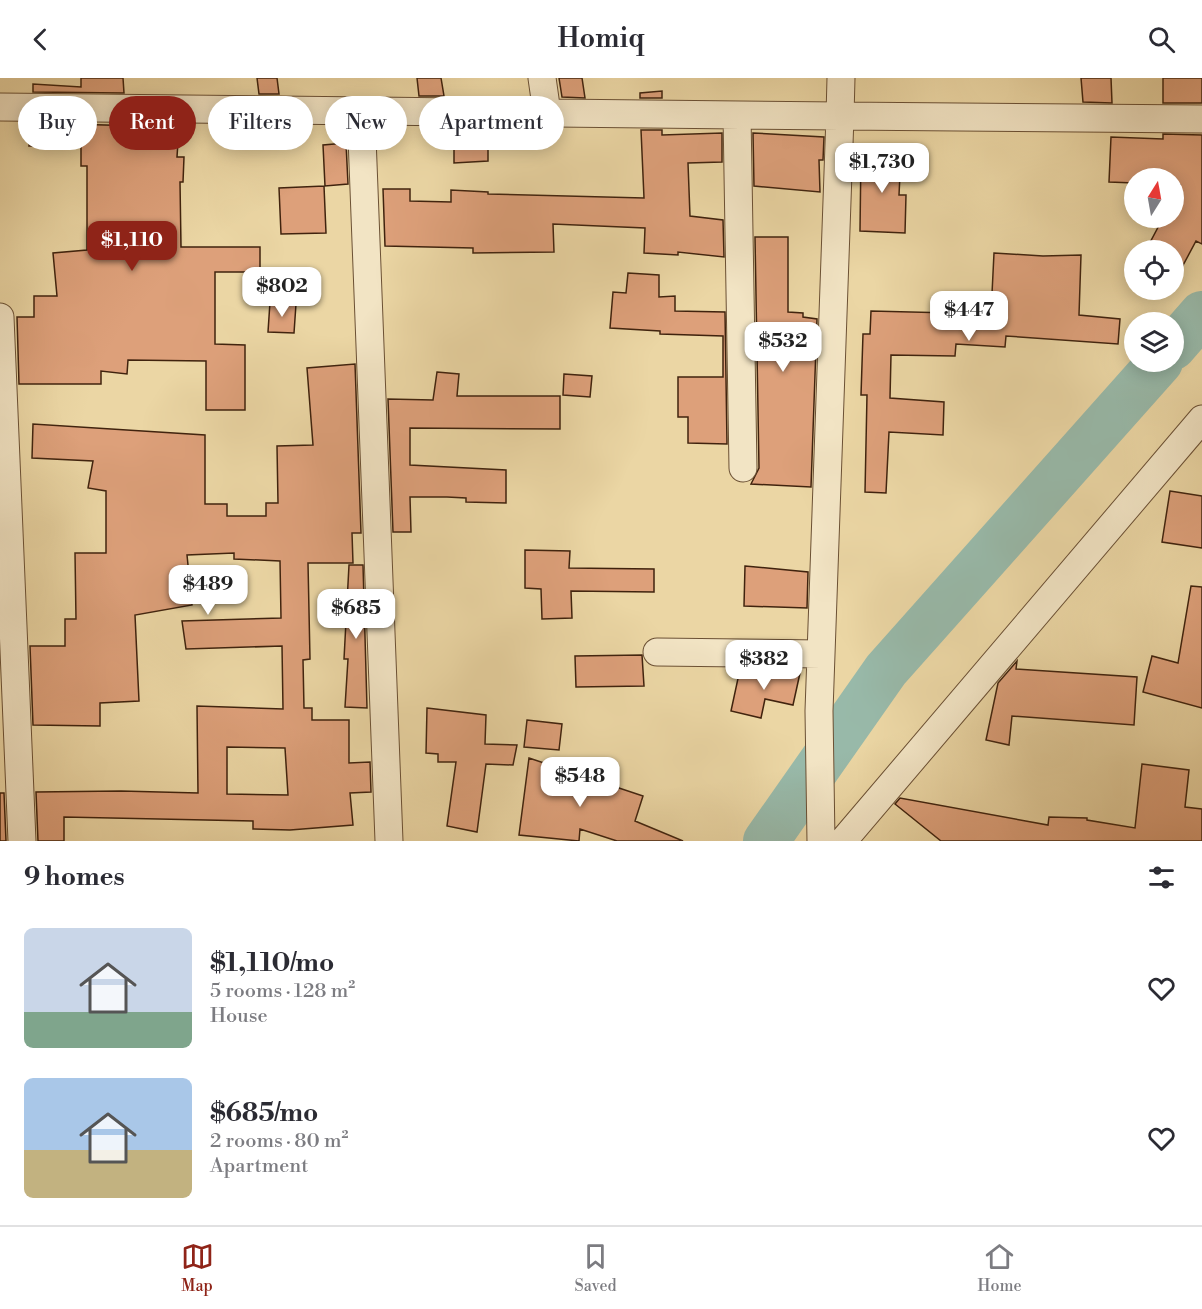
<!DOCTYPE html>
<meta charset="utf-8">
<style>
body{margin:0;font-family:"Libre Bodoni",serif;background:#f2f2f3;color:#2b2b33;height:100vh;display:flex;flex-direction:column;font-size:22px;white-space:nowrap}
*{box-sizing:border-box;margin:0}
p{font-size:20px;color:#7c7c81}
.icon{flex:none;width:33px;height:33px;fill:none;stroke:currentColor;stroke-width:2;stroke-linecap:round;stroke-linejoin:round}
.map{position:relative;height:763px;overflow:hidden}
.drawer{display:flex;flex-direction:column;background:#fff;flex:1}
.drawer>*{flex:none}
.banner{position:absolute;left:18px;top:18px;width:600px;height:54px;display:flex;gap:12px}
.needle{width:39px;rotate:11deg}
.controls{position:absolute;left:1124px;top:90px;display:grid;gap:12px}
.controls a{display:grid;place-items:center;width:60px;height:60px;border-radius:50%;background:#fff;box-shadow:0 3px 15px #0003;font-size:30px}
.price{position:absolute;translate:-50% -51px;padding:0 14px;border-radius:12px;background:#fff;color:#222;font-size:20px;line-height:39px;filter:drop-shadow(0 2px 3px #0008)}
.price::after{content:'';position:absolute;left:50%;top:36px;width:18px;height:14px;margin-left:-9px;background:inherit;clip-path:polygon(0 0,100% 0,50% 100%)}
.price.selected{background:#8f2418;color:#fff}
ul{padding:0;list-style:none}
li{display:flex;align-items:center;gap:18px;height:150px;padding:0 24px}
li span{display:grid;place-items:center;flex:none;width:168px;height:120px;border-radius:9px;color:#555}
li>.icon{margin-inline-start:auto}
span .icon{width:72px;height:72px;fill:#fffc;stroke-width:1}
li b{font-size:26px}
h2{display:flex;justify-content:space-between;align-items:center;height:72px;padding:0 24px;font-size:26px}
.pill{padding:0 21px;border-radius:27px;background:#fff;box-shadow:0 3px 15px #0003;font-size:21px;line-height:54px}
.pill.selected{background:#8f2418;color:#fff}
header{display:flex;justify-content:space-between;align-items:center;height:78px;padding:0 24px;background:#fff;font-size:27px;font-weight:600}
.menu{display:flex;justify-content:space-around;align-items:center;height:84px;border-top:2px solid #e1e1e2;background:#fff;font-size:16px;color:#7c7c81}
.menu a{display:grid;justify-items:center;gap:3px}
.menu .selected{color:#8f2418}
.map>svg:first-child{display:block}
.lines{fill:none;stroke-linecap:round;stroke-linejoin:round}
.river{stroke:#98b9a9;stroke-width:46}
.building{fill:#dda07a;stroke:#40230e;stroke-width:1.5;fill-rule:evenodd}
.street-casing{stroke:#6b5034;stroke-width:29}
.street{stroke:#f2e4c4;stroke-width:27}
</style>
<header><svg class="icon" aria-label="back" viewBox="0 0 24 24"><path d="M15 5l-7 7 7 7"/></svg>Homiq<svg class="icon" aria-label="search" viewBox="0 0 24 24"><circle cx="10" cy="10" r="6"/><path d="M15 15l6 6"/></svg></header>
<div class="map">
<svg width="1202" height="763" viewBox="0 0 1202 763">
<rect width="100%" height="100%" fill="#ebd6a4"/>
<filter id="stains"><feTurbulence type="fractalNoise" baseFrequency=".00333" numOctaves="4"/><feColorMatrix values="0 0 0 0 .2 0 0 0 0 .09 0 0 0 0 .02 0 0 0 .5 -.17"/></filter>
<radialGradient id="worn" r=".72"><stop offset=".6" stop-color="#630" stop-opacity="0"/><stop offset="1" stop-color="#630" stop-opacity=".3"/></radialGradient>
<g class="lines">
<!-- river -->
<path class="river" d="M1173,269l29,-33
M766,763l120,-171 274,-308"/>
</g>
<!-- building -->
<path class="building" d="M81,0h42l1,15 -91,-1v-8l48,3z
M257,0h20l2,16h-20z
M417,0h24l3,18h-25z
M559,0h23l3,20 -23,-1z
M1081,0h30l1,25 -29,-1z
M1163,0h39v25h-39z
M662,13v7h-22v-5z
M31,45l148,4 -2,30h7l-1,25h-3l1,65h79v25h-45v72l30,1v65h-39v-49l-78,-1 -1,14 -26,-3v13h-82l-2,-67h17v-21h23l-4,-43 34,-3v-84h-6v-20h-52z
M641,52h21v5l60,-2v29l-34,1 2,53 33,4 1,37 -46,-5v3l-34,-2 1,-25 -92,-4 1,28 -81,1v-5l-88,-2 -2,-57h27v12l41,1v-12l37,2v2l156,4z
M488,54v29l-34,2v-30z
M753,55l71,4 -1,23h-4l1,32 -66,-6z
M1163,56l39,1v109l-6,-3 -23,43v-34h-27l17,-32h10v-19l7,-14h-7v-7h-39v5l-25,-1 2,-45 52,2z
M346,65l2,41 -23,2 -2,-41z
M861,75l40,2 -2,40h7l-1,38 -45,-2z
M324,108l2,47 -45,1 -2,-46z
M755,159h33v75l15,1v4l14,2 -6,168 -60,-3 8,-16z
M994,175l49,3 38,-1 -2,60 41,4 -2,25 -112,-8 -1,11 -49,-3 -1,12 -64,-1 -1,43 54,4 -1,33 -54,-3 -3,61 -21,-1 2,-97h-6l2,-61h7l1,-23 120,3z
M628,195l31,2v22l16,-1v15l50,1 2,132 -39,-1v-26h-10v-40h45v-41l-63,-2v-3l-50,-3 3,-36 13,1z
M270,224l26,2 -2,29 -26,-1z
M355,286l6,169h-9l1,30h-45l2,96 -7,1 1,48h8v12h37v43l21,-1 1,30 -21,1 3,32 -63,5 -37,-1v-8l-189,-4v24h-26l-2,-49 85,-1 77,2 -1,-87 86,3 -1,-63 -96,3 -4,-28 99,-3 -1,-57 -46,-2v-6l-47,2 5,50 -57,10 4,86 -39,2v23l-67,-1 -3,-79h35v-27h11l-1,-66h31v-62l-18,-3 5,-27 -61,-3 1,-34 172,11v69h22v12h39v-13h12l-1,-57 36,-1 -6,-77zM227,669l58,1 3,47 -61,-1z
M437,294l22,2 -2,22h103v33l-150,-1v37l96,5v33l-40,-1v-4l-19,-1h-37l1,35h-18l-5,-133 45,1z
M564,296l28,2 -2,21 -27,-2z
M1170,413l32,5v52l-40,-6z
M525,472l45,1 -1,17 85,1v23l-83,-1 1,27 -30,1 -1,-30 -16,-1z
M349,487h14l4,143 -22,-1 3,-48h-4z
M745,488l63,6 -1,36 -63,-2z
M1191,508l11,1v121l-59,-16 9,-36 26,7z
M642,577l2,31 -68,1 -1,-31z
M1017,583l-1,8 121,8 -3,48 -122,-9 -3,29 -23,-5 12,-57z
M740,591l32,6 1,-6 27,4 -7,32 -28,-6 -4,19 -30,-7z
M427,630l59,7 -1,29 32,1 -4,20 -27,-1 -9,68 -30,-6 9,-64h-18v-8l-12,-1z
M527,642l35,4 -3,26 -35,-3z
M529,680l114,38 -8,25 48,20h-66l-37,-12 -1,12 -60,-6z
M1142,686l47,6 -4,37 17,2v32h-261l-46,-37 5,-6 148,27 1,-8 38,1v2l48,8z
M0,715h4l2,48h-6z"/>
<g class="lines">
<defs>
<path id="street" d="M542,0l5,35
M0,29l840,9 1,-38
M361,33l28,730
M737,37l6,353
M0,239l22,524
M657,574l164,2
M821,763l-2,-130 21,-595 362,3
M843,763l359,-422"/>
</defs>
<!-- street casing -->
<use href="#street" class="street-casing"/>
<!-- street -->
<use href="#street" class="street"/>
</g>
<rect width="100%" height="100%" filter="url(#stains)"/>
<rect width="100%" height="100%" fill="url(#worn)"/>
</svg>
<div class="controls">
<a><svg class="needle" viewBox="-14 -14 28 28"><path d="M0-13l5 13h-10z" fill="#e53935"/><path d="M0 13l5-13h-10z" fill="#7c7c81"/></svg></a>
<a><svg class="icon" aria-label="locate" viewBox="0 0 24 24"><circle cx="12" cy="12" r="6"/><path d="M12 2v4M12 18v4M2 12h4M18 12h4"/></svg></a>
<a><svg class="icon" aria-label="layers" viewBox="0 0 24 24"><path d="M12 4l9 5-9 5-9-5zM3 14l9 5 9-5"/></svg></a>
</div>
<b class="price" style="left:882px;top:116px">$1,730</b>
<b class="price selected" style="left:132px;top:194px">$1,110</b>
<b class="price" style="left:282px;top:240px">$802</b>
<b class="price" style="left:969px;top:264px">$447</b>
<b class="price" style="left:783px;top:295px">$532</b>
<b class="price" style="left:208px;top:538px">$489</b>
<b class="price" style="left:356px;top:562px">$685</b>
<b class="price" style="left:764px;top:613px">$382</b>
<b class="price" style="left:580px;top:730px">$548</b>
<div class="banner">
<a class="pill">Buy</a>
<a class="pill selected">Rent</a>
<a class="pill">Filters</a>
<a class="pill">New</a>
<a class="pill">Apartment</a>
</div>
</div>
<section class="drawer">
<h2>9 homes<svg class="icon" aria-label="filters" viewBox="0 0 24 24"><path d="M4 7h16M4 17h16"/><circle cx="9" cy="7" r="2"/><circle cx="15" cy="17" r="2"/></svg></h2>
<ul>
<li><span style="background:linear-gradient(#c9d6e8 70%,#7fa58c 0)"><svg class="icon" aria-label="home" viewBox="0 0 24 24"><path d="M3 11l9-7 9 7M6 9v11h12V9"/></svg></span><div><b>$1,110/mo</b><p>5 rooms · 128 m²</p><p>House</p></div><svg class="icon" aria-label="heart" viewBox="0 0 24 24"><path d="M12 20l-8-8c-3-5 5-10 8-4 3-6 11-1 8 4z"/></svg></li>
<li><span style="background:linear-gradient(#a9c7e8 60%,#c2b280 0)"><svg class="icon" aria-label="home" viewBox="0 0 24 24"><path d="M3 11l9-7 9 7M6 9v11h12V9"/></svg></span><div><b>$685/mo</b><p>2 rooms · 80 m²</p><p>Apartment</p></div><svg class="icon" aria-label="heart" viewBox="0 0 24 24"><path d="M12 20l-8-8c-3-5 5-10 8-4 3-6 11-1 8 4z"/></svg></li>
</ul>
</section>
<nav class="menu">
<a class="selected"><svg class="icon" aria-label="map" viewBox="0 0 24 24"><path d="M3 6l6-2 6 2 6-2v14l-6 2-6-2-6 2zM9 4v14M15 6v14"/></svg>Map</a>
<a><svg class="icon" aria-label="saved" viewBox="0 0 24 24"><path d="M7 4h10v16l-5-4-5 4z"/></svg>Saved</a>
<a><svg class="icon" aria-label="home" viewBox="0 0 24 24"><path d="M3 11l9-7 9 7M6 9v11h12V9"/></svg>Home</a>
</nav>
